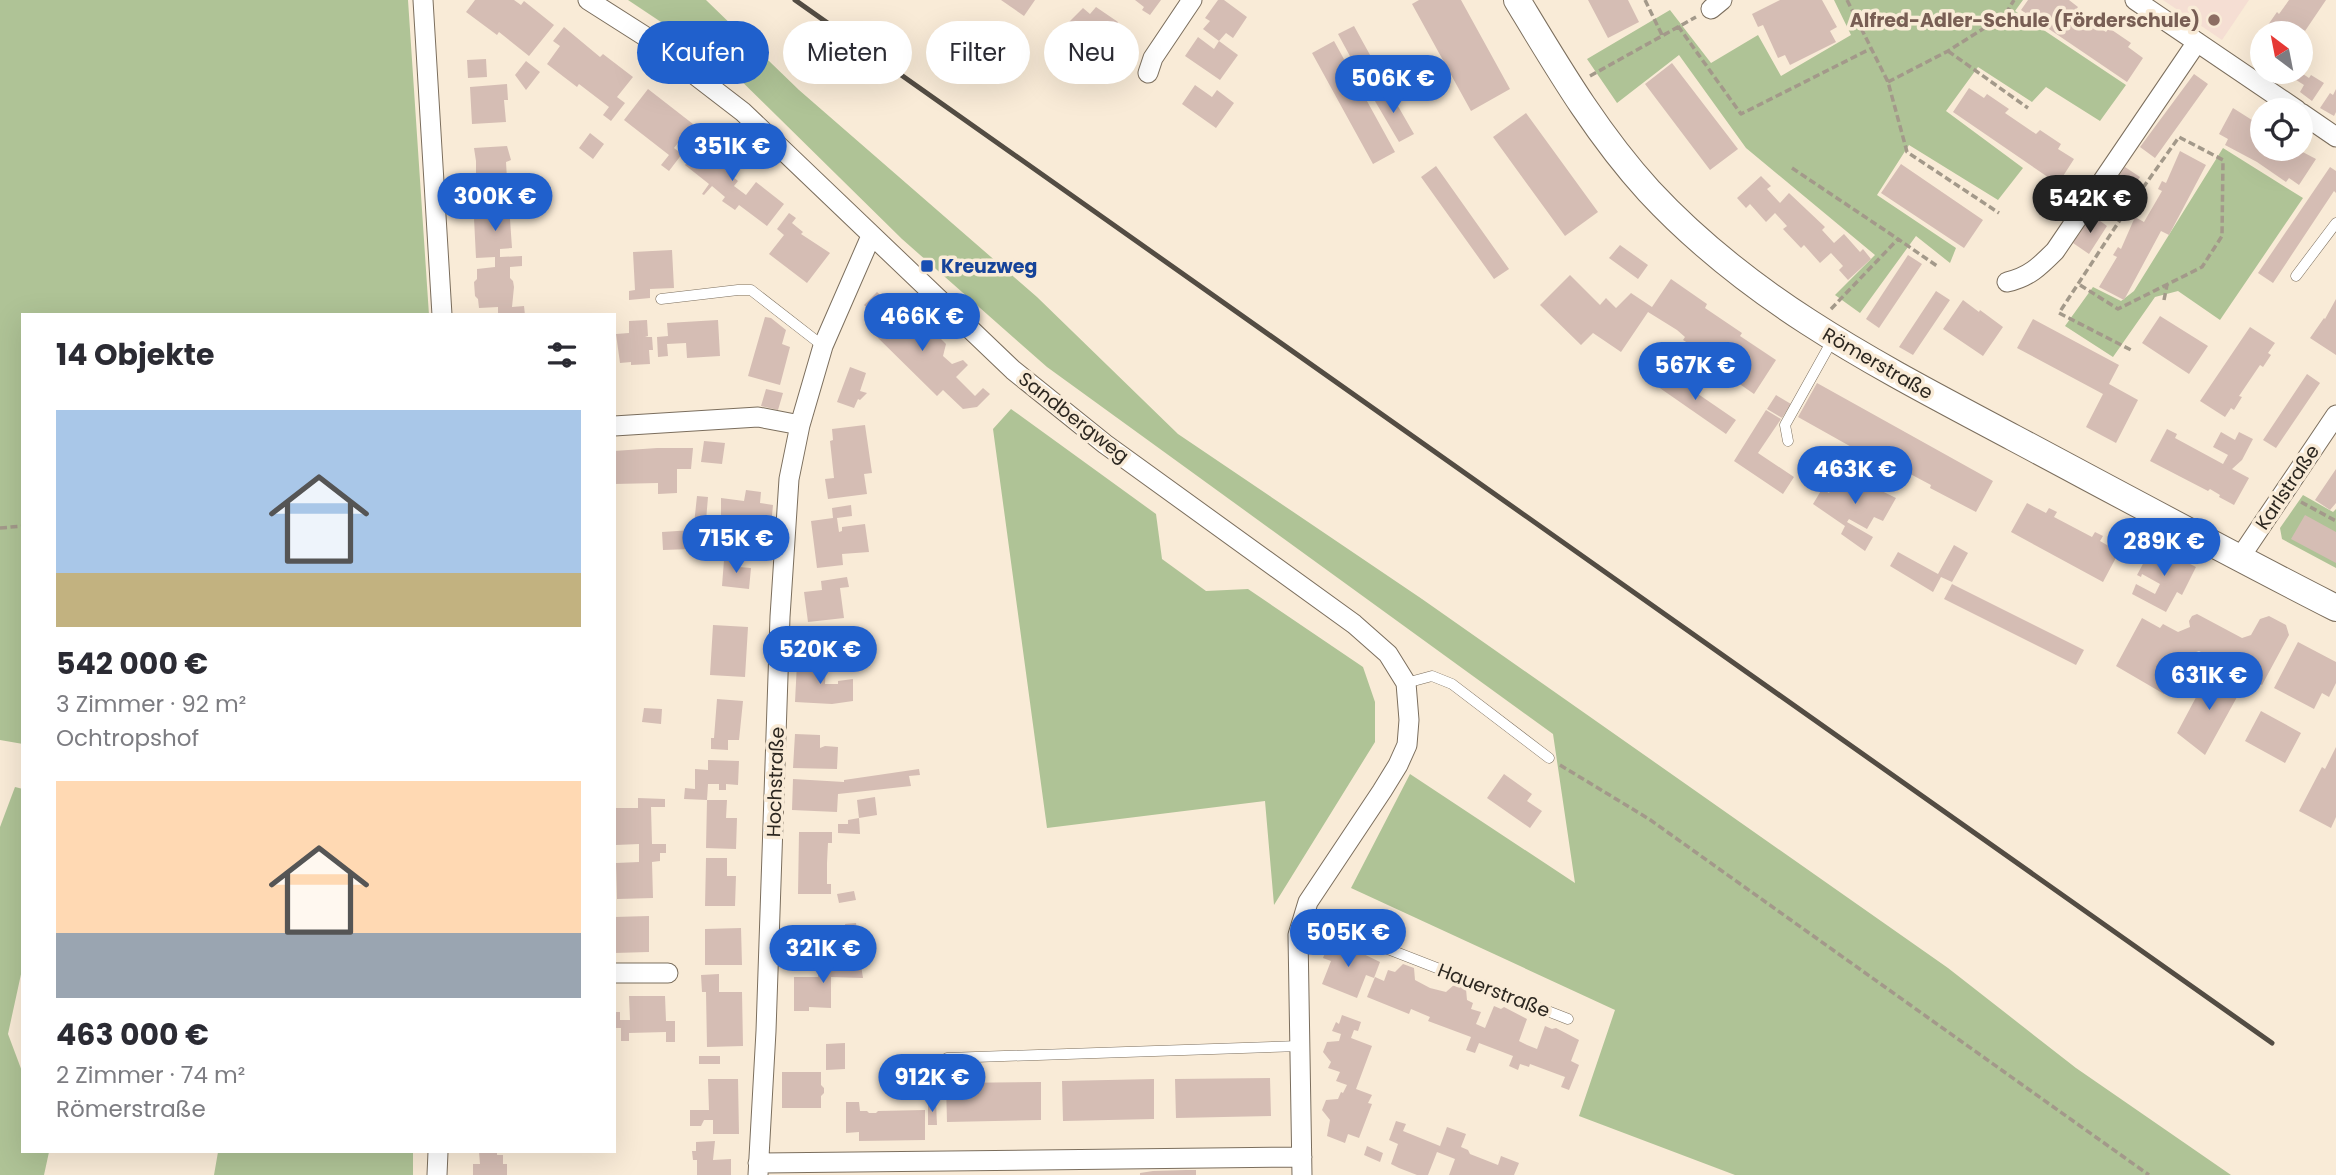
<!DOCTYPE html>
<html lang="de">
<meta charset="utf-8">
<style>
body{margin:0;font-family:Poppins,sans-serif;background:#f2f2f3;color:#2b2b33;height:100vh;display:flex;flex-direction:column;font-size:26px;white-space:nowrap}
*{box-sizing:border-box;margin:0}
p{font-size:23px;color:#7c7c81}
.icon{flex:none;width:38px;height:38px;fill:none;stroke:currentColor;stroke-width:2;stroke-linecap:round;stroke-linejoin:round}
.map{position:relative;flex:1;overflow:hidden}
.details{position:absolute;left:21px;top:313px;width:595px;height:840px;display:flex;flex-direction:column;background:#fff;border-radius:0px;box-shadow:0 7px 28px #0002}
.details>*{flex:none}
.top-card{position:absolute;left:637px;top:21px;width:665px;height:63px;display:flex;gap:14px}
.needle{width:46px;rotate:328deg}
.fabs{position:absolute;left:2250px;top:21px;display:grid;gap:14px}
.fabs a{display:grid;place-items:center;width:63px;height:63px;border-radius:50%;background:#fff;box-shadow:0 7px 28px #0002;font-size:35px}
.price{position:absolute;translate:-50% -60px;padding:0 16px;border-radius:24px;background:#2060cc;color:#fff;font-size:23px;line-height:46px;filter:drop-shadow(0 2px 4px #0008)}
.price::after{content:'';position:absolute;left:50%;top:42px;width:21px;height:16px;margin-left:-10px;background:inherit;clip-path:polygon(0 0,100% 0,50% 100%)}
.price.active{background:#222;color:#fff}
ul{padding:0;list-style:none}
li{display:grid;align-content:center;gap:14px;height:371px;padding:0 35px}
li span{display:grid;place-items:center;height:217px;border-radius:0px;color:#555}
li>.icon{margin-inline-start:auto}
span .icon{width:126px;height:126px;fill:#fffc;stroke-width:1}
li b{font-size:30px}
h2{display:flex;justify-content:space-between;align-items:center;height:84px;padding:0 35px;font-size:30px}
.tag{padding:0 24px;border-radius:32px;background:#fff;box-shadow:0 7px 28px #0002;font-size:24px;line-height:63px}
.tag.active{background:#2060cc;color:#fff}
.map>svg:first-child{display:block}
.education{fill:#f5ded3}
.green{fill:#afc396}
.building{fill:#d5bdb4}
.lines{fill:none;stroke-linecap:round;stroke-linejoin:round}
.lane-casing{stroke:#7b6e5d;stroke-width:11}
.street-casing{stroke:#7b6e5d;stroke-width:21}
.secondary-casing{stroke:#7b6e5d;stroke-width:28}
.path{stroke:#a3998a;stroke-width:3.5;stroke-dasharray:7 3.5;stroke-linecap:butt}
.lane{stroke:#fff;stroke-width:10}
.street{stroke:#fff;stroke-width:19}
.secondary{stroke:#fff;stroke-width:26}
.rail{stroke:#534c43;stroke-width:5}
.education-dot{fill:#8d6e63;stroke:#f9ebd7;stroke-width:2.5}
.transit-dot{fill:#1a4fb4;stroke:#f9ebd7;stroke-width:2.5}
.labels{text-anchor:middle;stroke-width:7;stroke-linejoin:round;paint-order:stroke}
.education-label{font-size:19px;font-weight:bold;fill:#785e54;stroke:#f9ebd7;text-anchor:end}
.transit-label{font-size:19px;font-weight:bold;fill:#164399;stroke:#f9ebd7;text-anchor:start}
.street-label{font-size:19px;fill:#2c2720;stroke:#f9ebd7}
</style>
<div class="map">
<svg width="2336" height="1175" viewBox="0 0 2336 1175">
<rect width="100%" height="100%" fill="#f9ebd7"/>
<!-- education -->
<path class="education" d="M2163,0h86l-27,40z"/>
<!-- green -->
<path class="green" d="M0,0h408l21,315h-406v429l-23,-4z
M628,0h78l93,90 238,207 141,137 244,165 526,369 128,100 155,107h-496l-156,-59 36,-106 -264,-122 59,-114 165,109 -22,-149 -506,-367 -145,-128 -178,-175z
M1834,0h189l-8,11 111,74 -26,36 -54,-34 -14,15 -54,-35 -32,44 77,57 -25,32 -89,-55 -32,50 79,53 -6,15 -34,-27 -56,77 -25,-18 40,-40 -129,-107 -67,-93 -62,48 -30,-44 83,-49 41,53 47,-28 23,41 70,-41z
M2223,148l80,50 -83,122 -42,-29 -23,6 -42,60 -48,-31 28,-39 28,14 13,-10z
M1011,409l145,105 6,45 44,32 42,-2 115,78 12,35v40l-101,163 -9,-104 -218,27 -54,-399z
M2303,495l30,17 3,-3v59l-54,-29 -2,-11z
M15,787l8,2v176l-15,69 15,40v78h26l-5,23h-44v-348z
M218,1152h195v23h-199z"/>
<!-- building -->
<path class="building" d="M475,0h39l7,5 3,-4 30,24 -25,31 -30,-24 -2,3 -31,-23z
M1001,0h34l-11,16z
M1135,0h26l-11,15 -8,-5 2,-3z
M1218,0h6l23,17 -14,21 -7,-5 -7,8 -16,-12 7,-8 -5,-3z
M1419,0h42l49,89 -39,22 -59,-107z
M1588,0h40l11,22 -31,16z
M1780,0h42l15,27 -7,4 6,11 -46,23 -5,-10 -7,3 -15,-33 -5,2 -6,-13z
M2028,0h41l9,7 -3,4 31,21 3,-4 22,15 -3,4 15,11 -16,24 -106,-72z
M2289,0h37l-21,31 -2,-1 -3,3h-37v24l-5,-3 4,-8 -6,-4 21,-30 2,2z
M1096,7l22,15 -5,8 -6,-4 -17,24 -25,-17 6,-10 -2,-1 14,-14 7,6z
M1354,26l26,47 -16,9 -26,-48z
M564,27l36,30 3,-3 30,23 -16,20 8,6 -14,18 -8,-6 6,-8 -30,-23 -2,3 -30,-23 13,-18 -7,-5z
M1198,37l16,12 5,-8 19,14 -18,25 -35,-24z
M1334,41l61,111 -22,12 -61,-111z
M486,59l1,18 -19,1 -1,-18z
M526,61l14,11 -14,18 -11,-15z
M1672,63l66,86 -28,21 -65,-86z
M2293,72h7l9,6 2,-3 13,8 -12,18 -12,-9 4,-7 -14,-9z
M2194,74l14,10 -53,74 -15,-11z
M507,84l1,16h-4l2,22 -34,2 -2,-37z
M1195,85l17,12 5,-7 17,13 -18,25 -34,-24z
M1387,87l27,47 -15,8 -27,-46z
M1969,88l15,10 3,-4 22,15 -4,4 31,21 4,-4 21,14 -3,5 16,10 -16,25 -105,-72z
M648,89l45,35 -19,24 8,6 -13,17 -8,-6 8,-10 -45,-35z
M2336,89v23l-2,4 -14,-8 10,-15 3,2z
M2233,108l30,19v22h34l19,10 -17,26 -10,-7 -3,4 -29,-20 -32,-17 3,-6 -9,-5z
M1526,113l72,99 -33,24 -72,-99z
M590,133l14,11 -11,15 -14,-11z
M707,137l27,22 -9,11 13,11 -4,5 12,9 10,-13 28,22 -17,22 -28,-21 -4,5 -13,-9 3,-4 -13,-11 -8,9 -2,-1 7,-10 -24,-19z
M507,146l4,14 -5,2 1,17 5,-1 1,18 -16,1v9l12,-1 3,43 -12,1v8l22,-1v10l-12,1v11l3,3 1,6 -2,20 12,-1 1,9h-27v-8l-19,1 -1,-9 -3,-3 -1,-14 3,-3v-10l18,-2v-10l-19,1 -3,-60 17,-1 -1,-17 -13,1v-20l-2,-13z
M2180,151l26,14 -37,70 -8,-4 -37,69 -25,-13 18,-30 -4,-2 5,-8 3,2 14,-32 9,5 18,-31 -4,-2 4,-8 4,2z
M1901,164l82,56 -19,28 -83,-55z
M1436,166l73,103 -15,10 -73,-102z
M2125,167l15,10 -19,29 -15,-11z
M2330,167l6,4v22l-2,-2 -61,92 -15,-10z
M1761,176l10,10 -4,3 13,14 9,-10 36,34 -3,3 12,13 10,-9 16,18 3,-3 8,10 -23,21 -9,-10 4,-4 -12,-13 -11,10 -16,-18 -3,3 -18,-19 4,-3 -12,-13 -9,9 -16,-18 -4,4 -9,-10z
M789,213l7,5 -4,5 11,9 -2,2 29,19 -23,30 -38,-29 15,-19 -7,-6z
M2092,215l15,11 -18,28 -16,-11z
M1620,245l28,20 -10,14 -29,-21z
M672,250l2,38 -24,1v9l-21,2v-9l6,-1 -2,-38z
M1908,255l14,9 -43,64 -13,-9z
M1570,275l30,30 6,-7 10,10 15,-15 21,14 19,-28 36,25 -2,4 37,25 -2,3 36,24 -22,34 -36,-25 2,-4 -8,-7 -29,-18 2,-3 -8,-7 -29,-18 -27,40 -28,-19 -12,12 -41,-40z
M1936,291l14,9 -37,55 -14,-8z
M877,292l25,23 11,-3 8,8 -3,11 9,9 11,-4 8,8 -3,12 9,8 11,-4 5,5 -12,12 19,19 8,-8 7,6 -13,13 -14,2 -20,-19 -6,6 -63,-62 8,-8 -7,-7 2,-2 -13,-12z
M2336,299v56l-26,-17 14,-20 1,1z
M1963,300l16,12 1,-2 23,17 -20,29 -40,-27z
M2160,316l48,30 -19,28 -47,-31z
M765,317l6,1 15,12 -4,14 8,3 -10,38 -32,-9z
M2033,319l86,46 -10,19 29,16 -22,43 -30,-16 17,-33 -86,-46z
M647,320l1,16 -3,1h7l1,13h-4l1,14 -19,1v-3l-11,1 -4,-29 13,-1v-12z
M718,320l2,36 -33,2 -1,-15 -19,1 1,12 -10,1 -1,-20 11,-1 -1,-13z
M2250,327l25,16 -7,10 3,2 -8,12 -3,-2 -21,31 3,1 -8,13 -3,-2 -6,9 -25,-16z
M850,367l16,6 -6,18 7,2 -7,7 -2,-1 -4,9 -17,-6z
M1663,370l73,50 -10,14 -72,-50z
M2307,374l13,9 -44,65 -13,-8z
M1817,383l176,98 -17,31 -46,-24 1,-3 -49,-26 -2,4 -82,-46z
M766,389l17,4 -5,17 -17,-4z
M1776,395l15,9 -9,14 -15,-9z
M1766,410l15,9 -23,34 36,24 -11,17 -49,-33z
M865,425l7,48 -8,1 3,20 -39,5 -3,-20 9,-1 -4,-37 3,-1 -1,-11z
M2167,429l10,5 -2,4 48,26 5,-9 -15,-8 8,-15 14,8 4,-8 14,7 -11,21 -10,9 17,9 -15,27 -15,-8 1,-2 -10,-6 -2,2 -58,-30z
M704,441l21,2 -3,21 -21,-2z
M657,448h36l-2,21h-14v24l-19,1v-11l-44,1v-33z
M2336,469v34l-6,7 -15,-10z
M1841,471l55,27 -13,23 -9,-4 -7,12 -18,-10 -2,3 26,15 -8,14 -24,-17 4,-8 -32,-22 9,-15 7,4z
M746,490l15,2 -1,11 13,2 -3,31 -27,-3 -1,6 10,1 -1,9 -20,-2 2,-15 -19,-2 1,-10 6,1v-23l23,3z
M697,496l11,1 -4,47 -12,-1z
M2027,503l19,10 3,-5 8,4 -3,5 38,20 3,-5 8,4 -3,5 19,11 -16,30 -92,-50z
M851,505l1,11 -15,2 2,14 3,-1v-4l23,-3 4,28 -27,2 1,11 -26,3 -6,-47 22,-3 -1,-10z
M2305,515l31,17v31l-45,-24z
M693,530l-3,19 -27,1 -1,-18z
M1954,545l14,8 -16,29 -11,-5 -8,15 -43,-26 8,-14 40,22z
M2153,545l43,22 -14,28 -5,-3 -11,20 -34,-18 4,-10 19,10 5,-10 -18,-10 -1,3 -4,-2z
M724,560l16,1 -1,6 12,1 -2,21 -27,-3z
M847,577l2,10 -9,1 4,30 -36,4 -4,-30 18,-2 -1,-9z
M1952,584l132,66 -8,15 -132,-66z
M2197,614l45,24 9,-3 9,-16 9,-3 17,9 3,10 -27,50 -63,-34 -14,5 -21,38 -48,-28 26,-48 18,10 3,-4 15,8 12,-5 -1,-6 3,-5z
M713,625l35,2 -3,50 -35,-2z
M822,631l2,18 -17,2 -3,-18z
M2298,642l38,20v21l-7,14 -7,-4 -8,16 -40,-21z
M797,663l29,1 -1,20h13v-3l15,-2v22l-21,3 -37,-2z
M2210,671l32,17 -37,67 -28,-22z
M717,699l26,2 -4,39h-11v10l-17,-1v-11h3z
M644,708l18,1 -1,15 -19,-2z
M2261,711l40,22 -16,30 -40,-22z
M795,734l25,1v13l5,-2 13,1 -1,22 -44,-1z
M2336,747v70l-5,11 -32,-17 23,-44 3,2z
M708,760l31,1 -1,24 -12,-1v6h-7v-6h-11l-1,16h20l-1,18h11l-1,31 -30,-1 1,-48 -23,-1 1,-11 10,1v-20l13,1z
M919,769l1,6 -11,1 2,10 -73,8 -1,18 -45,-2 1,-31 51,3v-2z
M1504,774l28,20 -5,7 15,10 -12,17 -43,-30z
M875,797l2,18 -18,3 1,16 -22,-1v-9h10v-4l11,-2 -2,-18z
M638,798l27,1v8h-14l1,37h14v9h-6v8l-8,1 1,36 -36,1 -1,-36 23,-1v-18l-23,1 -1,-37h23z
M799,832h33v11h-4l-1,20v21h4v10h-33z
M706,858h21v18h9l-1,30h-30z
M854,891l2,9 -17,3 -2,-9z
M649,916v36l-35,1v-36z
M856,923l5,30 -48,7 -26,-1 1,-23 26,1v8l26,-4 6,-7 -1,-10z
M741,928l1,37h-37v-36z
M1329,942l22,6 29,14 -6,16 -8,-3 -9,23 -35,-14 9,-23 -8,-3z
M860,959l3,19 -32,-1v31l-22,-1v4h-15v-34h24v-12z
M1403,964l11,4 1,12 15,8 16,4 9,-8 11,5 1,11 6,3 -2,6 10,3 -5,12 9,4 9,-22 7,3 3,-2 23,12 -8,22 8,4 10,4 8,-23 7,3 4,-1 23,12 -8,21 8,4 -10,25 -8,-3 4,-10 -35,-13 -1,3 -9,-3 -2,6 -9,-4 4,-10 -34,-13 -4,10 -9,-3 5,-13 -43,-16 2,-4 -19,-8 -2,5 -42,-17 8,-20 9,4 4,-11 7,2z
M719,974v18h23l1,54 -36,1 -1,-55h-4l-1,-17z
M629,996h36l1,25h9v21h-9v-10l-37,1v8h-8v-13h-7v-16h6v8h10z
M1342,1015l19,7 -3,9 -4,-1 -3,8 21,8 -16,43 16,6 -4,8 4,1 -13,34 -11,-4 -3,9 -18,-7 3,-16 -8,-10 4,-10 12,-1 3,-7 2,1 4,-8 -11,-4 4,-9 -12,-4 3,-6 -8,-10 4,-10 12,-1 2,-7 -9,-3 4,-9 3,2z
M845,1043v26l-19,1v-26z
M699,1056h21v8h-21z
M782,1072h39v13l3,3v5l-3,3v12h-39z
M1270,1078l1,38 -95,2 -1,-39z
M708,1079h30l1,55h-26v-14h-9l-3,6h-11v-16h19z
M1154,1079v40l-91,2 -1,-40z
M1041,1082v38l-94,2 -1,-39z
M846,1102h13l1,9h7l2,2h7l2,-2 47,-1v30l-66,1v-9l-13,1z
M928,1102h8l1,23h-9z
M1396,1121l10,3 -3,7 37,15 7,-19 19,7 -5,13 7,3 2,4 28,11 3,-9 18,7 -5,12h-65l6,-16 -18,-7 -9,23h-11l-18,-7 -8,-4 7,-20 -9,-4z
M715,1141l-2,19 18,-1v16h-34v-15h-4l-1,-9h4v-9z
M1367,1146l16,7 -3,9 -16,-7z
M479,1152h18v3h6v9h4v11h-34v-11h7z
M1186,1170h10v5h-56v-2l13,-2z"/>
<g class="lines">
<defs>
<path id="lane" d="M2296,276l40,-53
M661,299l77,-9h13l72,56
M1788,441l-3,-16 48,-86
M1406,683l26,-7 20,8 97,74
M1303,916l265,103
M947,1058l353,-12"/>
<path id="street" d="M423,0l19,315
M588,0l55,35 100,77 270,258 92,74 249,180 34,30 18,29 3,37 -2,25 -9,20 -16,26 -74,111 -10,33 4,240
M2135,0l162,110
M1711,9l11,-9
M1148,73l5,-15 39,-58
M2301,113l35,24
M2007,282c22,-5 32,-15 48,-31l142,-209
M614,426l144,-9 42,8
M2239,559l97,-144
M614,973h54
M758,1163l544,-6
M437,1175l1,-23
M758,1175l8,-144 14,-414 9,-138 11,-54 23,-79 48,-110"/>
<path id="secondary" d="M1517,0c40,66 79,133 132,191 104,112 232,176 365,247 107,57 214,115 322,170"/>
</defs>
<!-- lane casing -->
<use href="#lane" class="lane-casing"/>
<!-- street casing -->
<use href="#street" class="street-casing"/>
<!-- secondary casing -->
<use href="#secondary" class="secondary-casing"/>
<!-- path -->
<path class="path" d="M1645,0l17,35
M1847,0l41,82 19,70 92,61
M1678,26l63,88 129,-65
M1948,51l80,57
M1590,76l106,-59
M1888,82l60,-31 57,-36 9,-15
M1792,168l106,71
M2080,285l38,24 84,-42 20,-31 1,-76 -44,-23 -61,86 -59,90 74,38
M2164,300l3,-15
M1831,309l67,-70 39,27
M2301,502l35,19
M0,528l23,-2
M1560,765l89,54 500,356"/>
<!-- lane -->
<use href="#lane" class="lane"/>
<!-- street -->
<use href="#street" class="street"/>
<!-- secondary -->
<use href="#secondary" class="secondary"/>
<!-- rail -->
<path class="rail" d="M795,0l1477,1043"/>
</g>
<!-- markers -->
<circle class="education-dot" cx="2214" cy="20" r="7"/>
<rect class="transit-dot" x="920" y="259" width="14" height="14" rx="3.5"/>
<g class="labels">
<!-- education labels -->
<g class="education-label">
<text x="2200" y="27">Alfred-Adler-Schule (Förderschule)</text>
</g>
<!-- transit labels -->
<g class="transit-label">
<text x="941" y="273">Kreuzweg</text>
</g>
<!-- street labels -->
<g class="street-label">
<text transform="translate(1878 363) rotate(30)" y="7">Römerstraße</text>
<text transform="translate(1074 417) rotate(38)" y="7">Sandbergweg</text>
<text transform="translate(2287 487) rotate(-56)" y="7">Karlstraße</text>
<text transform="translate(775 782) rotate(-88)" y="7">Hochstraße</text>
<text transform="translate(1494 990) rotate(21)" y="7">Hauerstraße</text>
</g>
</g>
</svg>
<div class="fabs">
<a><svg class="needle" viewBox="-14 -14 28 28"><path d="M0-13l5 13h-10z" fill="#e53935"/><path d="M0 13l5-13h-10z" fill="#7c7c81"/></svg></a>
<a><svg class="icon" aria-label="locate" viewBox="0 0 24 24"><circle cx="12" cy="12" r="6"/><path d="M12 2v4M12 18v4M2 12h4M18 12h4"/></svg></a>
</div>
<b class="price" style="left:1393px;top:115px">506K €</b>
<b class="price" style="left:732px;top:183px">351K €</b>
<b class="price" style="left:495px;top:233px">300K €</b>
<b class="price active" style="left:2090px;top:235px">542K €</b>
<b class="price" style="left:922px;top:353px">466K €</b>
<b class="price" style="left:1695px;top:402px">567K €</b>
<b class="price" style="left:1855px;top:506px">463K €</b>
<b class="price" style="left:736px;top:575px">715K €</b>
<b class="price" style="left:2164px;top:578px">289K €</b>
<b class="price" style="left:820px;top:686px">520K €</b>
<b class="price" style="left:2209px;top:712px">631K €</b>
<b class="price" style="left:1348px;top:969px">505K €</b>
<b class="price" style="left:823px;top:985px">321K €</b>
<b class="price" style="left:932px;top:1114px">912K €</b>
<div class="top-card">
<a class="tag active">Kaufen</a>
<a class="tag">Mieten</a>
<a class="tag">Filter</a>
<a class="tag">Neu</a>
</div>
<section class="details">
<h2>14 Objekte<svg class="icon" aria-label="filters" viewBox="0 0 24 24"><path d="M4 7h16M4 17h16"/><circle cx="9" cy="7" r="2"/><circle cx="15" cy="17" r="2"/></svg></h2>
<ul>
<li><span style="background:linear-gradient(#a9c7e8 75%,#c2b280 0)"><svg class="icon" aria-label="home" viewBox="0 0 24 24"><path d="M3 11l9-7 9 7M6 9v11h12V9"/></svg></span><div><b>542 000 €</b><p>3 Zimmer · 92 m²</p><p>Ochtropshof</p></div></li>
<li><span style="background:linear-gradient(#ffd9b3 70%,#9aa5b1 0)"><svg class="icon" aria-label="home" viewBox="0 0 24 24"><path d="M3 11l9-7 9 7M6 9v11h12V9"/></svg></span><div><b>463 000 €</b><p>2 Zimmer · 74 m²</p><p>Römerstraße</p></div></li>
</ul>
</section>
</div>
